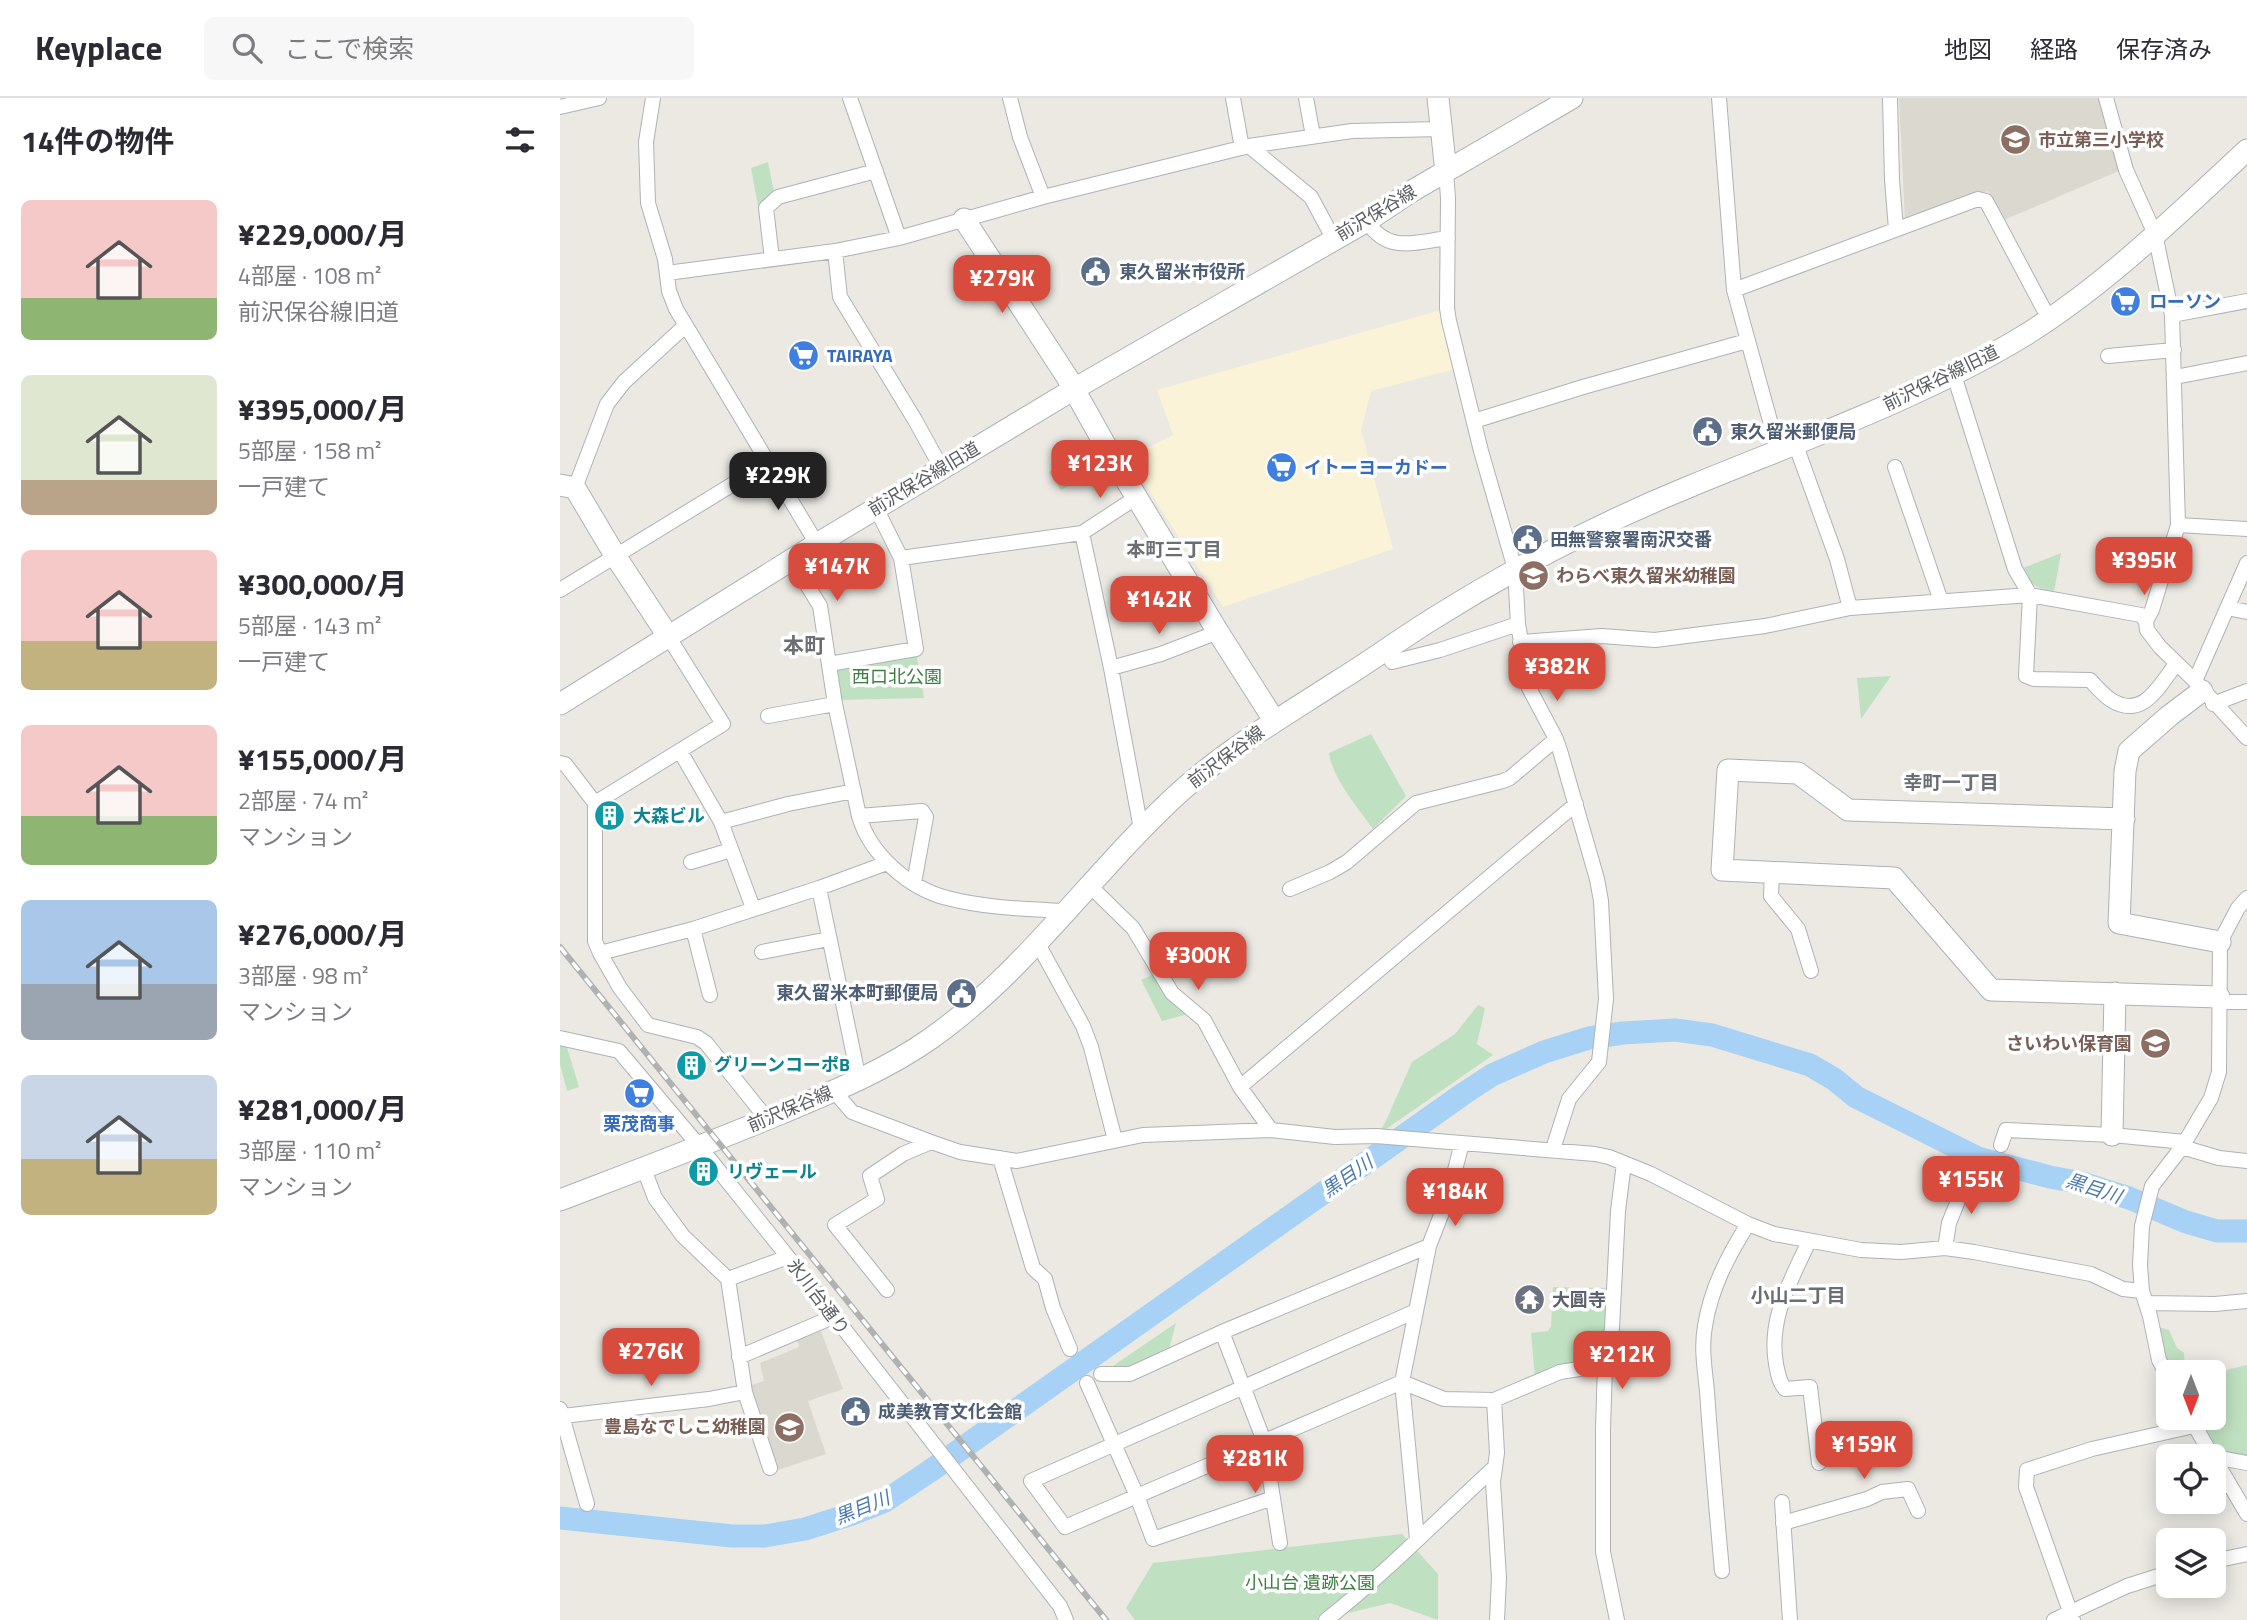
<!DOCTYPE html>
<html lang="ja">
<meta charset="utf-8">
<style>
body{margin:0;font-family:"Titillium Web","Noto Sans JP",sans-serif;background:#f7f7f7;color:#2b2b33;height:100vh;display:flex;flex-direction:column;font-size:26px;white-space:nowrap}
*{box-sizing:border-box;margin:0}
p{font-size:23px;color:#7c7c81}
.icon{flex:none;width:38px;height:38px;fill:none;stroke:currentColor;stroke-width:2;stroke-linecap:round;stroke-linejoin:round}
.map{position:relative;flex:1;overflow:hidden}
.panel{display:flex;flex-direction:column;background:#fff;width:560px}
.panel>*{flex:none}
.needle{width:46px;rotate:180deg}
.fabs{position:absolute;left:1596px;top:1262px;display:grid;gap:14px}
.fabs a{display:grid;place-items:center;width:70px;height:70px;border-radius:10px;background:#fff;box-shadow:0 4px 18px #0003;font-size:35px}
.price{position:absolute;translate:-50% -60px;padding:0 16px;border-radius:14px;background:#d74c3d;color:#fff;font-size:23px;line-height:46px;filter:drop-shadow(0 2px 4px #0008)}
.price::after{content:'';position:absolute;left:50%;top:42px;width:21px;height:16px;margin-left:-10px;background:inherit;clip-path:polygon(0 0,100% 0,50% 100%)}
.price.selected{background:#222;color:#fff}
ul{padding:0;list-style:none}
li{display:flex;align-items:center;gap:21px;height:175px;padding:0 21px}
li span{display:grid;place-items:center;flex:none;width:196px;height:140px;border-radius:10px;color:#555}
li>.icon{margin-inline-start:auto}
span .icon{width:84px;height:84px;fill:#fffc;stroke-width:1}
li b{font-size:30px}
h2{display:flex;justify-content:space-between;align-items:center;height:84px;padding:0 21px;font-size:30px}
header{display:flex;align-items:center;gap:42px;box-sizing:border-box;height:98px;padding:0 35px;background:#fff;border-bottom:2px solid #e1e1e2}
header strong{font-size:33px}
nav{display:flex;gap:38px;margin-inline-start:auto;font-size:24px}
.search{width:490px;height:63px;background:#f7f7f7;display:flex;align-items:center;gap:18px;box-sizing:border-box;padding:0 24px;border-radius:10px;color:#7c7c81;font-size:26px}
main{display:flex;flex:1;min-height:0}
.map>svg:first-child{display:block}
.commercial{fill:#faf3d8}
.education{fill:#dbd8d0}
.green{fill:#c0e1c1}
.lines{fill:none;stroke-linecap:round;stroke-linejoin:round}
.river{stroke:#a7d2f6;stroke-width:23}
.street-casing{stroke:#afb2b6;stroke-width:16}
.secondary-casing{stroke:#aeb1b6;stroke-width:23}
.street{stroke:#fff;stroke-width:14}
.secondary{stroke:#fff;stroke-width:21}
.rail-casing{stroke:#b0b1b1;stroke-width:6}
.rail{stroke:#fff;stroke-width:3.5;stroke-dasharray:10;stroke-linecap:butt}
.labels{text-anchor:middle;stroke-width:7;stroke-linejoin:round;paint-order:stroke}
.education-label{font-size:18px;font-weight:bold;fill:#785e54;stroke:#fff;text-anchor:start}
.street-label{font-size:18px;fill:#5a5d61;stroke:#fff}
.service-label{font-size:18px;font-weight:bold;fill:#4e5e75;stroke:#fff;text-anchor:start}
.shop-label{font-size:18px;font-weight:bold;fill:#366cbe;stroke:#fff;text-anchor:start}
.park-label{font-size:18px;fill:#3c7e41;stroke:#fff}
.culture-label{font-size:18px;font-weight:bold;fill:#0d838f;stroke:#fff;text-anchor:start}
.worship-label{font-size:18px;font-weight:bold;fill:#5b616d;stroke:#fff;text-anchor:start}
.neighbourhood-label{font-size:19px;font-weight:bold;fill:#6b6f73;stroke:#fff}
.water-label{font-size:19px;font-style:italic;fill:#4a79ae;stroke:#fff}
.quarter-label{font-size:21px;font-weight:bold;fill:#6b6f73;stroke:#fff}
</style>
<header>
<strong>Keyplace</strong>
<div class="search"><svg class="icon" aria-label="search" viewBox="0 0 24 24"><circle cx="10" cy="10" r="6"/><path d="M15 15l6 6"/></svg>ここで検索</div>
<nav><a>地図</a><a>経路</a><a>保存済み</a></nav>
</header>
<main>
<section class="panel">
<h2>14件の物件<svg class="icon" aria-label="filters" viewBox="0 0 24 24"><path d="M4 7h16M4 17h16"/><circle cx="9" cy="7" r="2"/><circle cx="15" cy="17" r="2"/></svg></h2>
<ul>
<li><span style="background:linear-gradient(#f6c9c9 70%,#8fb573 0)"><svg class="icon" aria-label="home" viewBox="0 0 24 24"><path d="M3 11l9-7 9 7M6 9v11h12V9"/></svg></span><div><b>¥229,000/月</b><p>4部屋 · 108 m²</p><p>前沢保谷線旧道</p></div></li>
<li><span style="background:linear-gradient(#dfe7d0 75%,#b9a48a 0)"><svg class="icon" aria-label="home" viewBox="0 0 24 24"><path d="M3 11l9-7 9 7M6 9v11h12V9"/></svg></span><div><b>¥395,000/月</b><p>5部屋 · 158 m²</p><p>一戸建て</p></div></li>
<li><span style="background:linear-gradient(#f6c9c9 65%,#c2b280 0)"><svg class="icon" aria-label="home" viewBox="0 0 24 24"><path d="M3 11l9-7 9 7M6 9v11h12V9"/></svg></span><div><b>¥300,000/月</b><p>5部屋 · 143 m²</p><p>一戸建て</p></div></li>
<li><span style="background:linear-gradient(#f6c9c9 65%,#8fb573 0)"><svg class="icon" aria-label="home" viewBox="0 0 24 24"><path d="M3 11l9-7 9 7M6 9v11h12V9"/></svg></span><div><b>¥155,000/月</b><p>2部屋 · 74 m²</p><p>マンション</p></div></li>
<li><span style="background:linear-gradient(#a9c7e8 60%,#9aa5b1 0)"><svg class="icon" aria-label="home" viewBox="0 0 24 24"><path d="M3 11l9-7 9 7M6 9v11h12V9"/></svg></span><div><b>¥276,000/月</b><p>3部屋 · 98 m²</p><p>マンション</p></div></li>
<li><span style="background:linear-gradient(#c9d6e8 60%,#c2b280 0)"><svg class="icon" aria-label="home" viewBox="0 0 24 24"><path d="M3 11l9-7 9 7M6 9v11h12V9"/></svg></span><div><b>¥281,000/月</b><p>3部屋 · 110 m²</p><p>マンション</p></div></li>
</ul>
</section>
<div class="map">
<svg width="1687" height="1522" viewBox="0 0 1687 1522">
<rect width="100%" height="100%" fill="#ebe9e2"/>
<!-- commercial -->
<path class="commercial" d="M881,212l14,59 -84,22 -10,39 32,119 -170,58 -95,-150 45,-22 -16,-45z"/>
<!-- education -->
<path class="education" d="M1339,0h200l22,72 -117,50 -16,-29 -83,31z
M261,1233l22,58 -35,12 18,53 -51,17 -27,-85 16,-5 -4,-18 39,-16 -2,-7z"/>
<!-- green -->
<path class="green" d="M208,64l6,30 -10,12 -6,2 -7,-38z
M527,351l13,20 -39,21 -12,-18z
M1501,455l-7,39c-18,-3 -24,-8 -31,-24z
M356,554l8,46 -86,2 -7,-34z
M1331,578l-30,43 -4,-41z
M811,636l35,62 -33,33c-14,-20 -41,-51 -44,-76z
M596,875l36,40 -30,8 -21,-41z
M918,907l7,3 -8,36 16,11 -117,81 9,-13 27,-61 43,-28z
M0,945l6,1 13,43 -12,4 -7,-27z
M993,1189l57,1 -8,71 -67,19 -4,-45 17,-2 3,-5z
M616,1225l-9,34 -66,17z
M1595,1228l14,4 8,18 7,5 1,19h-14l-8,-14z
M1687,1267v92l-33,-3 -18,-36h18v-45z
M842,1436l36,40v46l-48,-17 -71,17h-184l-9,-12 27,-45z"/>
<g class="lines">
<!-- river -->
<path class="river" d="M0,1420l172,18h33l40,-7 47,-15 33,-13 45,-30 533,-377 29,-19 52,-23 45,-14 34,-5 52,-3 37,5 98,30 24,14 22,18 122,61 72,19 32,6 47,15 57,24 31,9h30"/>
<defs>
<path id="street" d="M93,0l-7,44 2,61 17,56 4,32 7,18 141,235
M290,0l49,140
M450,0l10,39 23,60
M673,0l9,50
M746,0l7,38
M1159,0l15,192 44,160
M1330,0l2,82 4,49
M1546,0l20,72 29,64 17,81 6,210 -26,85 -6,11
M0,9l39,-9
M689,48l62,51 22,41
M886,74l2,26 -1,110 2,13 32,130 34,118 3,55 11,64 27,51 5,15 36,125 4,22 5,98 -7,63 -30,37 -16,50
M807,123c20,33 49,21 81,17
M275,153l5,46 75,123 27,49
M212,161l-6,-51 12,-11 98,-26
M107,175l168,-22 64,-13 144,-41 206,-51 103,-15 89,-2
M1174,192l244,-91 8,2 6,11 57,107
M1612,217l75,-14
M1548,258l66,-6
M1394,277l61,194 15,26 -4,81 8,3 56,1c6,6 13,15 21,20 32,20 48,-14 65,-36
M1615,279l72,-14
M914,323l109,-34 164,-46
M1235,345l42,116 13,49
M1335,369l46,134
M15,390l32,-84 17,-22 61,-56
M1618,427l69,4
M522,435l29,135 30,161
M341,460l181,-25 55,-36
M232,462l28,46 15,98 24,112c11,38 49,72 88,82 38,10 79,11 118,13
M0,492l209,-128
M1667,510l20,4
M960,544l82,-6 53,4 110,-14 85,-18 180,-13 111,20 5,6 1,9 13,17 35,34 52,57
M827,552l5,12 48,-12 78,-26
M269,566l87,-15 -15,-91 -25,-50
M551,570l50,-14 57,-22
M1635,583l52,-118
M1653,606l34,-13
M208,618l67,-12
M120,653l41,71 32,86
M0,665l5,1 30,39v138l5,12 20,35 28,37 49,12 9,6 61,76
M35,705l128,-79 -55,-88
M299,718l63,-5 4,6 -12,66
M161,724l67,-18 66,-13
M131,764l40,-12
M1212,775l-1,23 27,33 13,42
M529,787l44,43 39,65 32,27 36,67 31,43
M259,790l40,192
M730,791l40,-17 17,-10 69,-59 87,-22 7,-3 46,-39
M133,831l17,66
M477,844l46,84 8,21 24,93
M202,854l67,-13
M40,855l93,-24 126,-41 68,-25
M1659,899l7,5h21
M0,940l59,13 81,96 88,110 272,349 6,14
M680,989l336,-283
M274,993l18,21 79,30 29,10 57,9 126,-26 128,-5 64,7 41,-1 219,18 14,3 42,17 97,50 26,10 87,16 40,2 44,-4 29,4 117,22 32,15 19,2
M1441,1047l5,-15 106,5 73,7
M1622,1049l37,11 28,3
M440,1060l33,110 12,11 8,29 17,41
M84,1071l11,29 28,38 45,43 17,113 25,76
M1249,1143c-18,40 -41,77 -33,123 2,10 3,18 9,25l25,-2 9,76
M1385,1150l4,-25 19,-47
M168,1181l60,-22
M327,1192l-52,-65 42,-26 -7,-23 33,-22 28,-12
M1586,1205l69,1 32,-3
M856,1213l-385,170 34,46 337,-145 42,17 50,1 66,-28 45,-7
M662,1234l42,109 16,102
M179,1259l94,-40
M541,1276h29l92,-42 207,-86
M1608,1279l-9,-17 -9,-44 -8,-25 -2,-26 2,-39 10,-40 30,-39 29,-49 8,-26 1,-130 18,-34 9,-10
M527,1285l50,113 16,43 120,-41
M934,1302l3,53 -4,29 6,96 -2,42
M0,1311l27,95
M3,1318l146,-17 36,-7
M1631,1321l21,37
M1654,1359l33,6
M1654,1360l33,56
M1222,1404l8,118
M1223,1425l84,-24 15,-7 26,-3 10,22
M857,1441l-15,-157 27,-136 19,-49 14,-54
M1654,1463l33,-7
M1162,1473c-5,-56 -10,-110 -14,-165 -1,-28 -8,-53 -3,-80 6,-38 23,-70 43,-102
M766,1522c60,-47 113,-102 169,-153
M1057,1522l-14,-68v-123l2,-64 7,-37 6,-117 6,-48
M1494,1522l73,-34 41,-13
M1513,1522l-47,-133 1,-17 65,-21 102,-23"/>
<path id="secondary" d="M878,0l8,74
M404,121l103,158 41,73 110,182 56,88
M0,387l15,3 41,69 52,79
M1642,593l-33,25 -40,35 -4,20 -6,152 101,19
M0,606l257,-160 257,-155 293,-168 45,-30 160,-93
M1564,721l-276,-9 -50,-37 -70,-3 -6,100 172,8 97,112 228,7
M1552,1037l3,-142
M0,1102c73,-28 145,-55 217,-85 52,-22 106,-43 153,-76 97,-68 164,-169 251,-248 48,-43 103,-75 157,-110 31,-19 61,-41 93,-61 84,-53 167,-96 260,-134 109,-45 230,-88 331,-149 83,-51 154,-121 225,-187"/>
</defs>
<!-- street casing -->
<use href="#street" class="street-casing"/>
<!-- secondary casing -->
<use href="#secondary" class="secondary-casing"/>
<!-- street -->
<use href="#street" class="street"/>
<!-- secondary -->
<use href="#secondary" class="secondary"/>
<defs>
<path id="rail" d="M0,849l546,673"/>
</defs>
<!-- rail casing -->
<use href="#rail" class="rail-casing"/>
<!-- rail -->
<use href="#rail" class="rail"/>
</g>
<!-- icons -->
<defs>
<symbol id="school-disc" viewBox="-11 -11 22 22"><circle r="9.5" fill="#8d6e63" stroke="#fff"/><path d="M0-5L7-2L0 1L-7-2ZM-4 1L0 2.5L4 1V4Q0 6-4 4Z" fill="#fff"/></symbol>
<symbol id="civic-disc" viewBox="-11 -11 22 22"><circle r="9.5" fill="#5c6f8a" stroke="#fff"/><path d="M-.6-6.5H3V-4.5H.6V-3L4-1V1h2V6H-6V1h2V-1L-.6-3ZM-1.2 2.5V6h2.4V2.5Z" fill="#fff"/></symbol>
<symbol id="supermarket-disc" viewBox="-11 -11 22 22"><circle r="9.5" fill="#3f7fe0" stroke="#fff"/><path d="M-6-5.5h2.5l.6 2H6L4.5 2H-2.5L-4.4-4H-6ZM-1.5 3.2a1.3 1.3 0 1 0 .1 0ZM3 3.2a1.3 1.3 0 1 0 .1 0Z" fill="#fff"/></symbol>
<symbol id="building-disc" viewBox="-11 -11 22 22"><circle r="9.5" fill="#0f9aa8" stroke="#fff"/><path d="M-4-6H4V6H1V3H-1V6H-4ZM-2.5-4.3h1.7v1.8h-1.7ZM.8-4.3h1.7v1.8H.8ZM-2.5-1h1.7V.8h-1.7ZM.8-1h1.7V.8H.8Z" fill="#fff"/></symbol>
<symbol id="temple-disc" viewBox="-11 -11 22 22"><circle r="9.5" fill="#6b7280" stroke="#fff"/><path d="M0-6L5-2H3V0L6.5 2.5H4V6H1.5V3h-3V6H-4V2.5H-6.5L-3 0V-2H-5Z" fill="#fff"/></symbol>
</defs>
<g fill-rule="evenodd">
<use href="#school-disc" x="1438" y="24" width="35" height="35"/>
<use href="#civic-disc" x="518" y="156" width="35" height="35"/>
<use href="#supermarket-disc" x="1548" y="186" width="35" height="35"/>
<use href="#supermarket-disc" x="226" y="240" width="35" height="35"/>
<use href="#civic-disc" x="1130" y="316" width="35" height="35"/>
<use href="#supermarket-disc" x="704" y="352" width="35" height="35"/>
<use href="#civic-disc" x="950" y="424" width="35" height="35"/>
<use href="#school-disc" x="956" y="460" width="35" height="35"/>
<use href="#building-disc" x="32" y="700" width="35" height="35"/>
<use href="#civic-disc" x="384" y="878" width="35" height="35"/>
<use href="#school-disc" x="1578" y="928" width="35" height="35"/>
<use href="#building-disc" x="114" y="950" width="35" height="35"/>
<use href="#supermarket-disc" x="62" y="978" width="35" height="35"/>
<use href="#building-disc" x="126" y="1056" width="35" height="35"/>
<use href="#temple-disc" x="952" y="1184" width="35" height="35"/>
<use href="#civic-disc" x="278" y="1296" width="35" height="35"/>
<use href="#school-disc" x="212" y="1312" width="35" height="35"/>
</g>
<g class="labels">
<!-- education labels -->
<g class="education-label">
<text x="1478" y="48">市立第三小学校</text>
<text x="996" y="484">わらべ東久留米幼稚園</text>
<text x="1572" y="952" text-anchor="end">さいわい保育園</text>
<text x="206" y="1335" text-anchor="end">豊島なでしこ幼稚園</text>
</g>
<!-- street labels -->
<g class="street-label">
<text transform="translate(816 115) rotate(-31)" y="6">前沢保谷線</text>
<text transform="translate(1381 280) rotate(-26)" y="6">前沢保谷線旧道</text>
<text transform="translate(364 381) rotate(-31)" y="6">前沢保谷線旧道</text>
<text transform="translate(666 659) rotate(-37)" y="6">前沢保谷線</text>
<text transform="translate(230 1011) rotate(-23)" y="6">前沢保谷線</text>
<text transform="translate(258 1199) rotate(53)" y="6">氷川台通り</text>
</g>
<!-- service labels -->
<g class="service-label">
<text x="559" y="180">東久留米市役所</text>
<text x="1170" y="340">東久留米郵便局</text>
<text x="990" y="448">田無警察署南沢交番</text>
<text x="378" y="901" text-anchor="end">東久留米本町郵便局</text>
<text x="318" y="1320">成美教育文化会館</text>
</g>
<!-- shop labels -->
<g class="shop-label">
<text x="1589" y="210">ローソン</text>
<text x="267" y="264">TAIRAYA</text>
<text x="744" y="376">イトーヨーカドー</text>
<text x="79" y="1032" text-anchor="middle">栗茂商事</text>
</g>
<!-- park labels -->
<g class="park-label">
<text x="337" y="585">西口北公園</text>
<text x="750" y="1491">小山台 遺跡公園</text>
</g>
<!-- culture labels -->
<g class="culture-label">
<text x="73" y="724">大森ビル</text>
<text x="154" y="973">グリーンコーポB</text>
<text x="167" y="1080">リヴェール</text>
</g>
<!-- worship labels -->
<g class="worship-label">
<text x="992" y="1208">大圓寺</text>
</g>
<!-- neighbourhood labels -->
<g class="neighbourhood-label">
<text x="614" y="458">本町三丁目</text>
<text x="1391" y="691">幸町一丁目</text>
<text x="1238" y="1204">小山二丁目</text>
</g>
<!-- water labels -->
<g class="water-label">
<text transform="translate(787 1078) rotate(-35)" y="7">黒目川</text>
<text transform="translate(1534 1090) rotate(18)" y="7">黒目川</text>
<text transform="translate(302 1409) rotate(-22)" y="7">黒目川</text>
</g>
<!-- quarter labels -->
<g class="quarter-label">
<text x="244" y="555">本町</text>
</g>
</g>
</svg>
<div class="fabs">
<a><svg class="needle" viewBox="-14 -14 28 28"><path d="M0-13l5 13h-10z" fill="#e53935"/><path d="M0 13l5-13h-10z" fill="#7c7c81"/></svg></a>
<a><svg class="icon" aria-label="locate" viewBox="0 0 24 24"><circle cx="12" cy="12" r="6"/><path d="M12 2v4M12 18v4M2 12h4M18 12h4"/></svg></a>
<a><svg class="icon" aria-label="layers" viewBox="0 0 24 24"><path d="M12 4l9 5-9 5-9-5zM3 14l9 5 9-5"/></svg></a>
</div>
<b class="price" style="left:442px;top:217px">¥279K</b>
<b class="price" style="left:540px;top:402px">¥123K</b>
<b class="price selected" style="left:218px;top:414px">¥229K</b>
<b class="price" style="left:1584px;top:499px">¥395K</b>
<b class="price" style="left:277px;top:505px">¥147K</b>
<b class="price" style="left:599px;top:538px">¥142K</b>
<b class="price" style="left:997px;top:605px">¥382K</b>
<b class="price" style="left:638px;top:894px">¥300K</b>
<b class="price" style="left:1411px;top:1118px">¥155K</b>
<b class="price" style="left:895px;top:1130px">¥184K</b>
<b class="price" style="left:91px;top:1290px">¥276K</b>
<b class="price" style="left:1062px;top:1293px">¥212K</b>
<b class="price" style="left:1304px;top:1383px">¥159K</b>
<b class="price" style="left:695px;top:1397px">¥281K</b>
</div>
</main>
